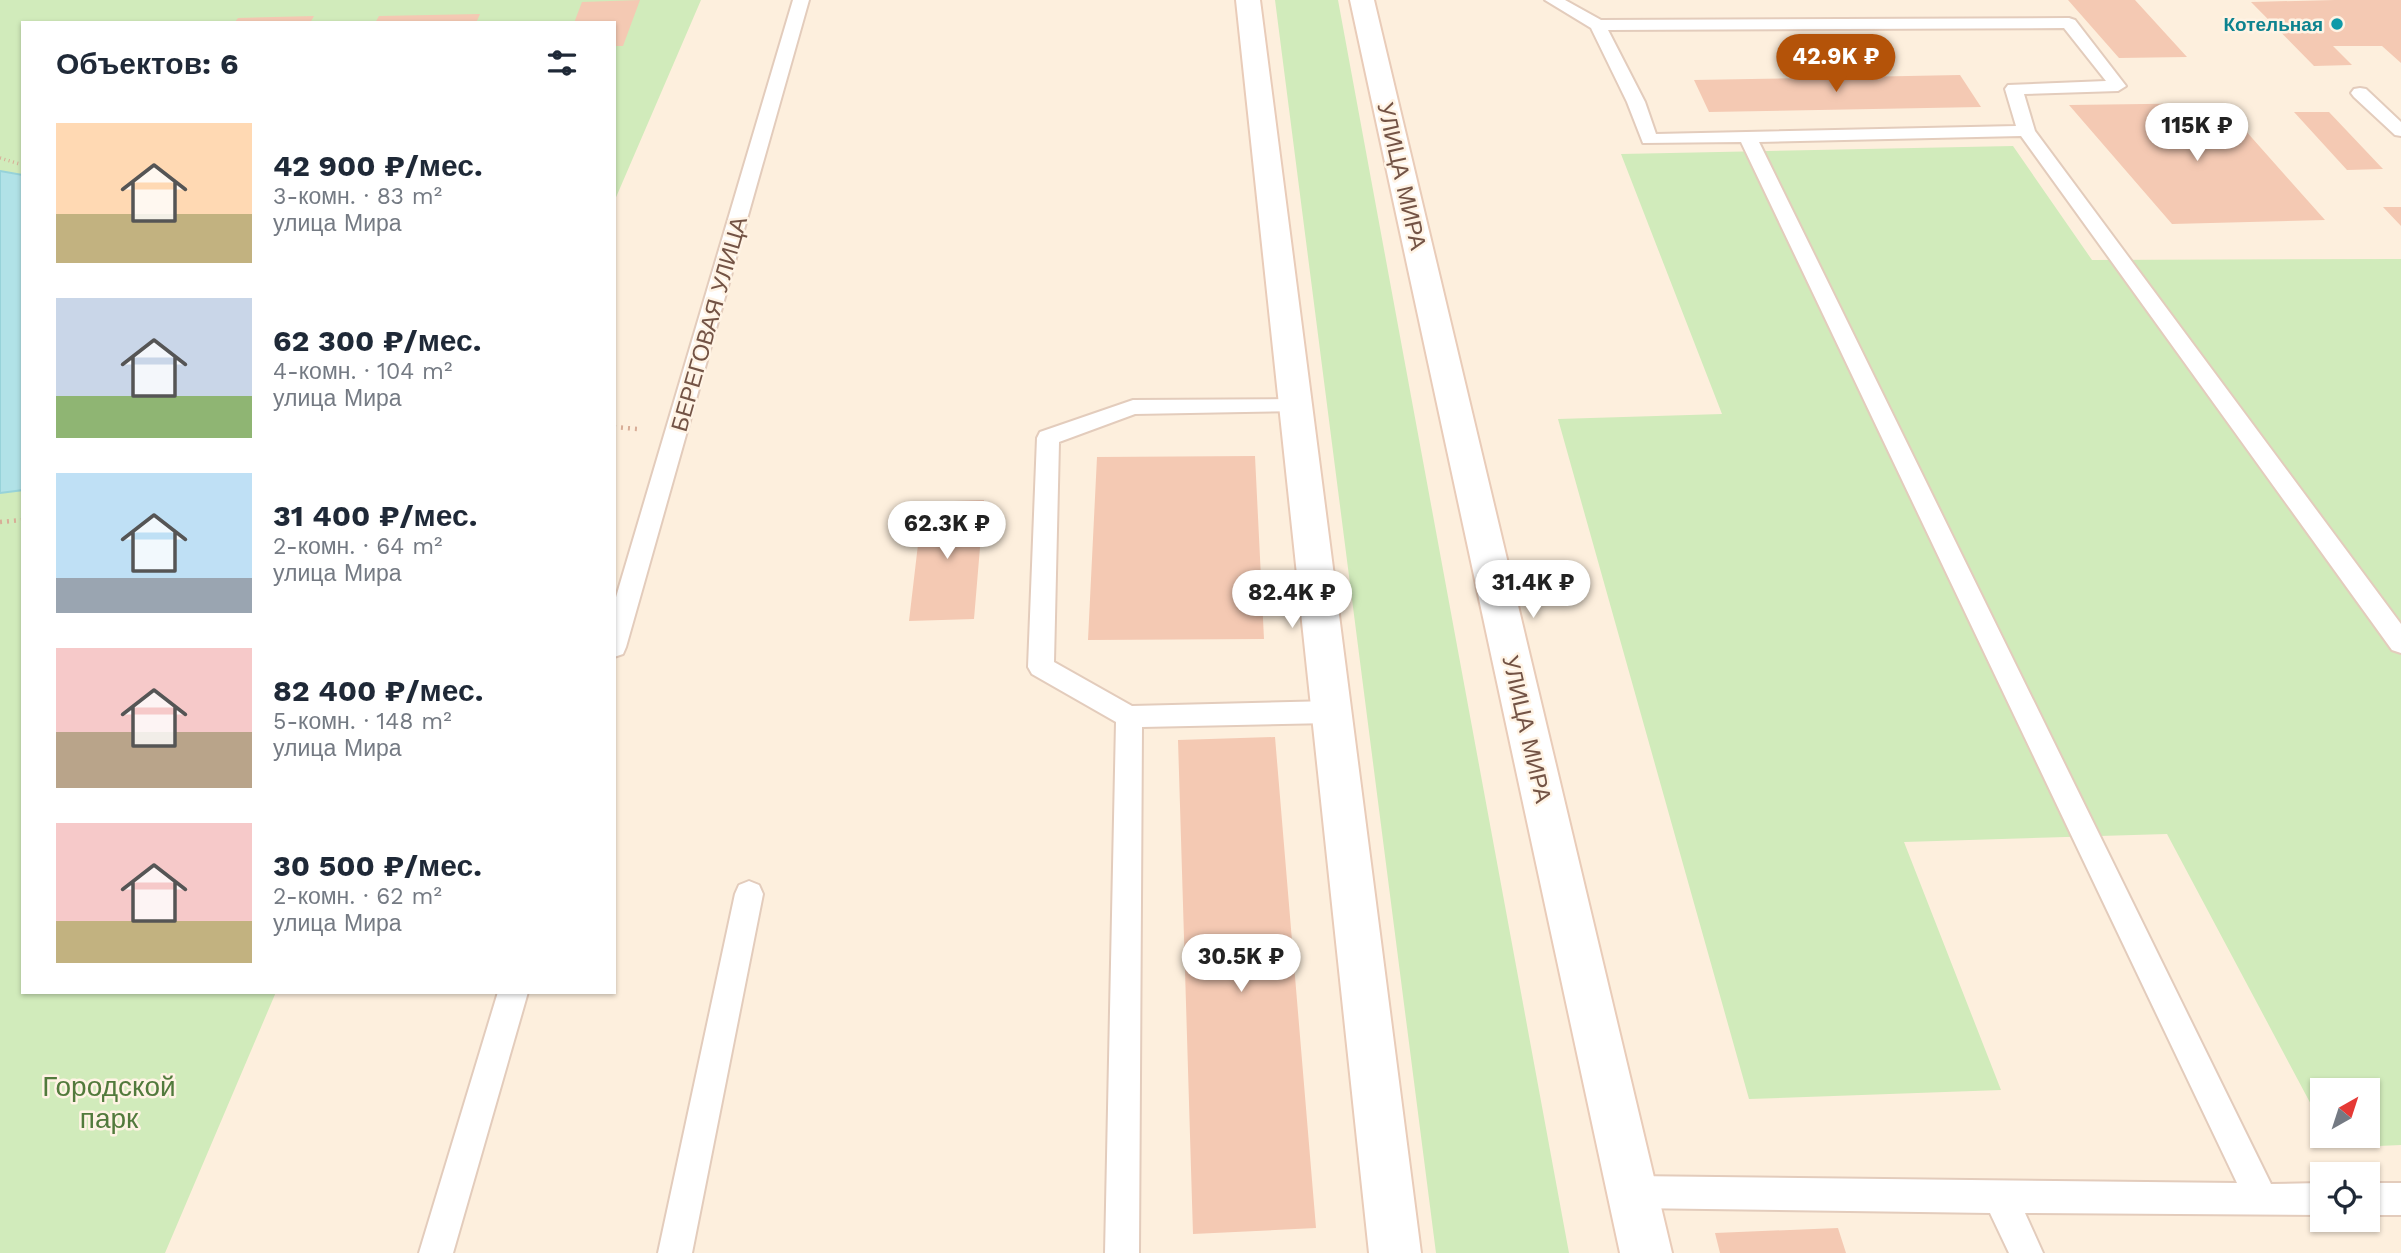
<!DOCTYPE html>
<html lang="ru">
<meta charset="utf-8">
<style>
body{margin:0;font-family:"Work Sans",sans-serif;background:#f6f6f7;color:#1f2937;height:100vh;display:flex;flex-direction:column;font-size:26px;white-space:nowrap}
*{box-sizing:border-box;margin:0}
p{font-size:23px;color:#747a83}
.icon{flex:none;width:38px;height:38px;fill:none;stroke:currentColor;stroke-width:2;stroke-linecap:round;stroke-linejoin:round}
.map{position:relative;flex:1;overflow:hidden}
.panel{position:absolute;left:21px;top:21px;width:595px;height:973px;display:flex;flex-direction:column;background:#fff;border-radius:0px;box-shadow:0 2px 5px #0004}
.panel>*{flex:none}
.needle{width:46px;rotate:39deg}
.fabs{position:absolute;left:2310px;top:1078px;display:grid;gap:14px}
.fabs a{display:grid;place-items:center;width:70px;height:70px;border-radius:0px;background:#fff;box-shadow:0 2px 5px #0004;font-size:35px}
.price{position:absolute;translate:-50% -60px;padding:0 16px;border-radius:24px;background:#fff;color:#222;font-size:23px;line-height:46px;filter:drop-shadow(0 2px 4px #0008)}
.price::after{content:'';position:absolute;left:50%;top:42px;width:21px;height:16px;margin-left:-10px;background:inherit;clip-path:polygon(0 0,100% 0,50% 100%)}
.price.current{background:#b45309;color:#fff}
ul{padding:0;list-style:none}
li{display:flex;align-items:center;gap:21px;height:175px;padding:0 35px}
li span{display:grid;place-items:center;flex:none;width:196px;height:140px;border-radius:0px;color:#555}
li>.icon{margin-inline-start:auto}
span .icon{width:84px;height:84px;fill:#fffc;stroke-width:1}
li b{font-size:30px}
h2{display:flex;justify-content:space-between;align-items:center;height:84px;padding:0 35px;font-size:30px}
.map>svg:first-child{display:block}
.green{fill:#d1ebbb}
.water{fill:#b1e2e7;stroke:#97d3d9;stroke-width:2}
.building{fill:#f4c9b3}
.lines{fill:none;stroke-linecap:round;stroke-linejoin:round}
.service-casing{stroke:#e3ccbc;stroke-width:4}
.secondary-casing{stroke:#e9ccb9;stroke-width:4}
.path-far1{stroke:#d8ad97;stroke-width:3.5;stroke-dasharray:1 3.5;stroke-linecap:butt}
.path{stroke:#d8ad97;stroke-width:4.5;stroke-dasharray:2 5;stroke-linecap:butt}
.service{fill:#fff;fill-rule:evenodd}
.secondary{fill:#fff;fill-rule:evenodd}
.culture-dot{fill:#0f9aa8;stroke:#fff3e4;stroke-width:2.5}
.labels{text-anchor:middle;stroke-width:5;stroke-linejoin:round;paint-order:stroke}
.far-culture-label{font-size:19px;font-weight:bold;fill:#0d838f;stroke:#fff3e4;text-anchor:end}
.street-label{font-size:23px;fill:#735345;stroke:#fff3e4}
.near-park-label{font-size:28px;fill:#527a3c;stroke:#fff3e4}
</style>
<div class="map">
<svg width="2401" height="1253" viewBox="0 0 2401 1253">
<rect width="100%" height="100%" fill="#fdefdd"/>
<!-- green -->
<path class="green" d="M0,0h701l-87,202v-179h-591v969h253l-111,261h-165z
M1275,0h63l231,1253h-133z
M2013,146l79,114 309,-1v886l-67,3 -6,-12h40v-46h-46v35l-155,-291 -263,8 97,248 -252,9 -191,-680 164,-5 -101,-260z"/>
<!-- water -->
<path class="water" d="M0,171l23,4v315l-23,3z"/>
<!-- building -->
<path class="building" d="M640,0l-17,46h-9v-23h-40l8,-21z
M2068,0h67l52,57 -68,1z
M2335,0h66v63l-19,-17h-49l19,19 -38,1 -63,-64z
M480,14l-4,9h-101l4,-7z
M314,16l-4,7h-76l4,-5z
M1960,75l21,32 -272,5 -15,-32z
M2221,103l104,117 -153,4 -103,-119z
M2294,112h35l54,57 -36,1z
M2383,207h18v19z
M1255,456l9,183 -176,1 9,-183z
M984,500l-10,119 -65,2 14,-119z
M1275,737l41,491 -123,6 -15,-494z
M1838,1228l8,25h-126l-5,-20z"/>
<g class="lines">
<defs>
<path id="service" d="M793,0h16l-183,647 -3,7 -9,3v-53z
M1545,0h20l36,20 468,-2 6,2 51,66 -8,5 -94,3 11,37 366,493v29l-9,-3 -371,-514 -262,6 512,1042 51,-1v32l-297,-2 18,40h-34l-19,-40 -358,-5 -11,-5 -5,-11 5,-11 11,-5 605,7 -496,-1041 -98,1 -16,-41 -36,-74zM2064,28l42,53 -98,4 -3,4 11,37 -360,8 -11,-32 -37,-72z
M2360,88l6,1 35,33v14l-6,-1 -41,-38 -3,-4 3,-4z
M1295,399l8,2 3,5 -3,5 -168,3 -76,28 -5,220 78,44 199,-5 9,3 4,8 -4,8 -9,3 -189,4 -3,526h-34l11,-531 -84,-48 -4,-7 9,-229 3,-6 93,-32z
M749,881l10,4 4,9 -71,359h-34l77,-359 4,-9z
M498,992h30l-75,261h-34z
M2368,1183h33v32h-33z"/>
<path id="secondary" d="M1236,0h24l161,1253h-52z
M1350,0h24l298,1253h-52z"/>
</defs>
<!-- service casing -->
<use href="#service" class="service-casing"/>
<!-- secondary casing -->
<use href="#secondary" class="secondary-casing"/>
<!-- path-far1 -->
<path class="path-far1" d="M0,158l23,7"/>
<!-- path -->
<path class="path" d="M614,427l24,2
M0,522l23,-2"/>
<!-- service -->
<use href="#service" class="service"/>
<!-- secondary -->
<use href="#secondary" class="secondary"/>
</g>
<!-- markers -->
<circle class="culture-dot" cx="2337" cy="24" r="7"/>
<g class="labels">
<!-- far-culture labels -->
<g class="far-culture-label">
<text x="2323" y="31">Котельная</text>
</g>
<!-- street labels -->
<g class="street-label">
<text transform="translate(1402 176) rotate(77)" y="8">УЛИЦА МИРА</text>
<text transform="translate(709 324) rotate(-74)" y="8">БЕРЕГОВАЯ УЛИЦА</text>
<text transform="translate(1527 729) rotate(77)" y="8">УЛИЦА МИРА</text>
</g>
<!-- near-park labels -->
<g class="near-park-label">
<text x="109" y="1096">Городской<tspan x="109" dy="32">парк</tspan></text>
</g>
</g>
</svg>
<div class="fabs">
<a><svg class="needle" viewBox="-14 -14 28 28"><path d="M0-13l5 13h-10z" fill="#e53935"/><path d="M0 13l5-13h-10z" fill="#747a83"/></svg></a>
<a><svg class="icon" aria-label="locate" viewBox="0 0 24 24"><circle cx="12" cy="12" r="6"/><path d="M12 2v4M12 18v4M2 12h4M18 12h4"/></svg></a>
</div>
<b class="price current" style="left:1836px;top:94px">42.9K ₽</b>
<b class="price" style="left:2197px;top:163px">115K ₽</b>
<b class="price" style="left:947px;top:561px">62.3K ₽</b>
<b class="price" style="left:1533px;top:620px">31.4K ₽</b>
<b class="price" style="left:1292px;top:630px">82.4K ₽</b>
<b class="price" style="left:1241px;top:994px">30.5K ₽</b>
<section class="panel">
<h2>Объектов: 6<svg class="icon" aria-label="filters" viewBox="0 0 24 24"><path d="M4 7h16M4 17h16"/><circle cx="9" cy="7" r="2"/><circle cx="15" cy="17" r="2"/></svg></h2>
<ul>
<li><span style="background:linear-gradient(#ffd9b3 65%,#c2b280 0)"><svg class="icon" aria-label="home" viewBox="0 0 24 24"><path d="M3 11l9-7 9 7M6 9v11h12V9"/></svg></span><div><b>42 900 ₽/мес.</b><p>3-комн. · 83 m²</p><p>улица Мира</p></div></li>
<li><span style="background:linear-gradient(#c9d6e8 70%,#8fb573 0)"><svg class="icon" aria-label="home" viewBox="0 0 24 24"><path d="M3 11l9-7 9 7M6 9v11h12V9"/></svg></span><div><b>62 300 ₽/мес.</b><p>4-комн. · 104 m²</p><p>улица Мира</p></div></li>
<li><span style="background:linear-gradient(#bfe0f5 75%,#9aa5b1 0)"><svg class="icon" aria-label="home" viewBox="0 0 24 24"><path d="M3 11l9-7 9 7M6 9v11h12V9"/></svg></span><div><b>31 400 ₽/мес.</b><p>2-комн. · 64 m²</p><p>улица Мира</p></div></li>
<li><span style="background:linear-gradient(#f6c9c9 60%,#b9a48a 0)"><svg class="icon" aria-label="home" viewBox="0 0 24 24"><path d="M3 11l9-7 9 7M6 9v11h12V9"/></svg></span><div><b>82 400 ₽/мес.</b><p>5-комн. · 148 m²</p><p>улица Мира</p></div></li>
<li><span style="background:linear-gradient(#f6c9c9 70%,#c2b280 0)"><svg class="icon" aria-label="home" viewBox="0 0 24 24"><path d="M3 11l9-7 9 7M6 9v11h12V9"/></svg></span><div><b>30 500 ₽/мес.</b><p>2-комн. · 62 m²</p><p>улица Мира</p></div></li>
</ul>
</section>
</div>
